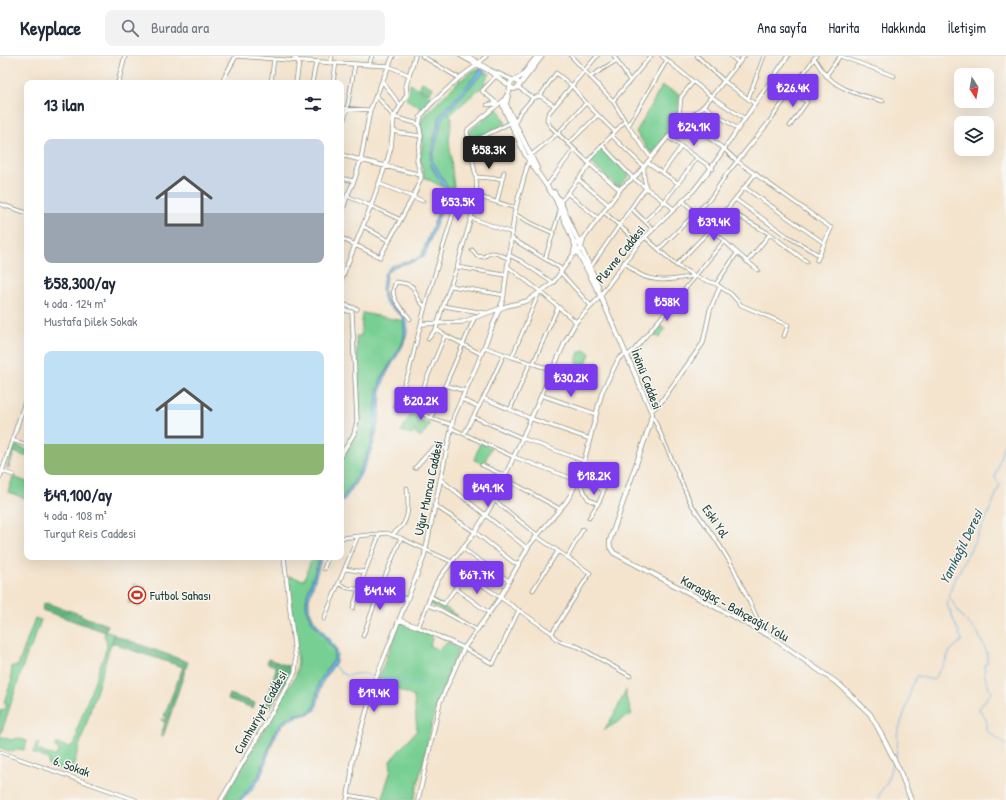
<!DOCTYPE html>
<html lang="tr">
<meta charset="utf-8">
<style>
body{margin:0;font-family:"Patrick Hand",sans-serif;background:#f2f2f3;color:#1f2937;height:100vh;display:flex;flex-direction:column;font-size:15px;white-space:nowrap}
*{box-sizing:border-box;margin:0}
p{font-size:13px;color:#747a83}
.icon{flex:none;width:22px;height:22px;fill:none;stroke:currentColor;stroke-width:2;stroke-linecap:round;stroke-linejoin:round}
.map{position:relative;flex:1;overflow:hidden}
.panel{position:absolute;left:24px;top:24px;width:320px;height:480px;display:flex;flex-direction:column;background:#fff;border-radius:8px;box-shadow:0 4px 16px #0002}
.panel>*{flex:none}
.needle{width:26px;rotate:169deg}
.tools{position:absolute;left:954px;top:12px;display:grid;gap:8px}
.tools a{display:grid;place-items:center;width:40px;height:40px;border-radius:8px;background:#fff;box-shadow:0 4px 16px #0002;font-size:20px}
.price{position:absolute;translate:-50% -34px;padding:0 9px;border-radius:4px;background:#7c3aed;color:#fff;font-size:13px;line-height:26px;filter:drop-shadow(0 1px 2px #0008)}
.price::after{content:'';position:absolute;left:50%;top:24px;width:12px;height:9px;margin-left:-6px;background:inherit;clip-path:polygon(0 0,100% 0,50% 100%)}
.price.on{background:#222;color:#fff}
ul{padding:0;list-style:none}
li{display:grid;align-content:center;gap:8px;height:212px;padding:0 20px}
li span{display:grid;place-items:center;height:124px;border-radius:8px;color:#555}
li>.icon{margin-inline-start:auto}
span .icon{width:72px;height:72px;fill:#fffc;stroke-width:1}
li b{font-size:17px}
h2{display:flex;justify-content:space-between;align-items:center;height:48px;padding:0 20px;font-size:17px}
header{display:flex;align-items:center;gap:24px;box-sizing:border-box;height:56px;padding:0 20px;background:#fff;border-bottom:1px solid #e0e1e3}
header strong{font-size:19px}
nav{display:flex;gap:22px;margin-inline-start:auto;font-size:14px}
.search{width:280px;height:36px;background:#f2f2f3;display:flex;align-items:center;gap:10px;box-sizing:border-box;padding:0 14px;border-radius:8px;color:#747a83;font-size:15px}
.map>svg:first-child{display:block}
.green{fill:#78cf93;stroke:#4c8664}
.forest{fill:#62b27d;stroke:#407858}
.water{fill:#70b4e6;stroke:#48788d}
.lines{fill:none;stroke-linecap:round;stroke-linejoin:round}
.stream{stroke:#70b4e6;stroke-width:1}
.minor-casing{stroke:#8a9081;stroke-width:4.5}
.tertiary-casing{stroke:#8a9081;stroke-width:5}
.secondary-casing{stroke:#8a9081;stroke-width:5.5}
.minor{stroke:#fff;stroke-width:3}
.tertiary{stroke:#fff;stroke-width:3.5}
.secondary{stroke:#fff;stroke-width:4}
.labels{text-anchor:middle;stroke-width:3;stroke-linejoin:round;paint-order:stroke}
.street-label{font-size:13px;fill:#1f3d34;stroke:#f6f6f2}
.poi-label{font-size:13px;fill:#1f3d34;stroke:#f6f6f2;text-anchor:start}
.water-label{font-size:14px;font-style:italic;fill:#335b60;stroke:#f6f6f2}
</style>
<header>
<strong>Keyplace</strong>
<div class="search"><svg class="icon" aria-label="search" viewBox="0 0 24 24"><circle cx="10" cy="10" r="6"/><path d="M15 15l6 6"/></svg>Burada ara</div>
<nav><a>Ana sayfa</a><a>Harita</a><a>Hakkında</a><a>İletişim</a></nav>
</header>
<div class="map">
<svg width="1006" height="744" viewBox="0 0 1006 744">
<rect width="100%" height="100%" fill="#f6f6f2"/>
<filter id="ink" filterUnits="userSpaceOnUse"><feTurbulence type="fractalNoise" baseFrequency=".025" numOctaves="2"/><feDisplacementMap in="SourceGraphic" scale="8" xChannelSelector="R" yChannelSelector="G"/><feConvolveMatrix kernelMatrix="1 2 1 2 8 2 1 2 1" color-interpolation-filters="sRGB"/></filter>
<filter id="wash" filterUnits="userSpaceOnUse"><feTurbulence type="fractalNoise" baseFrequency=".012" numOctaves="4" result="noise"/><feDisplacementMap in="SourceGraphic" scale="16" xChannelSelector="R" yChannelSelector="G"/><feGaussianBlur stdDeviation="0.9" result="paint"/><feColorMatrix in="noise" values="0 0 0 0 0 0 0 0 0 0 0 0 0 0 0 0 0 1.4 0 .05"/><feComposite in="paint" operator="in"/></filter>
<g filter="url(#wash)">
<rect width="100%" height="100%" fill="#f4e4ce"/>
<!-- green -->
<path class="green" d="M479,12l2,1 -3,5 -37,40c-4,9 -13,43 -10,52 4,8 10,14 13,22l-20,-11 -4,-17 3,-22 -2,-14 2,-7 35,-35 13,-10z
M486,16l4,2 -6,8 2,1 -36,32 -3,-3c12,-14 24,-27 37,-39z
M422,26l11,6 -3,5 -11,-5z
M410,28l24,14 -10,12 -18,-11 3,-6z
M662,30l16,7 1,2 -1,19 -3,9 -22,30 -4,-2 -13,-19z
M495,53l4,1 7,14 -34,17 -3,-1 -1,-7 2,-2z
M446,56l6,6 -3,21 5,49h-7l-1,-4 -14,-24 10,-42z
M601,92h1l28,27 -12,12 -29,-26z
M363,257l41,8c0,5 1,12 0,18 -4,14 -17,27 -23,40 -6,14 -4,29 -6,43 -3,28 -16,56 -34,78v-40l18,-31 2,-10 -5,-83h5l1,-22z
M660,270l5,3 -6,9 -5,-3z
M583,294l5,1 2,3 -7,16 -3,-1c-4,-7 -4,-10 -1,-17z
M411,358l11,5 -10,16 -11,-4z
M423,365l7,3 -9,13 -6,-4z
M480,387l11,5 -7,16 -10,-4z
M17,390l10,4v7l-13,-5 -5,16h-2l6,-20z
M13,421l14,5v17l-19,-7z
M312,501h8l-13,37 -1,6 1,13 4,7 23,30v9l-15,23 -5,26 -5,4 -15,3 -10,5 -9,11 -17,46 -19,23h-16l73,-125 2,-13 -10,-86 16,4z
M134,528l11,3 -5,20 -12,-4z
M431,543l26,16v2l-28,-13z
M35,562l6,2 -10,27 -3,4 -27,83 -1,-1v-23l4,1 3,-7 -3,-2 8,-22 -1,-4 1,-10h6z
M400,566l31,13 1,4 -2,7 8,4 10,-8 6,3v2l5,2 -22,53 -23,98h-23l-9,-2 9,-28 -1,-9 27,-31 -3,-33 -23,-11 -12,17 -8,5 8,-31z
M105,576l9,2 -43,139 -23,-8v-6l-15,-6 3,-10 3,1 -2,5 6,3v1l13,3 3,-7 -4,-2 1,-3 13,3 6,-4 3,-10 -2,-1 31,-85 -1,-8 -2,-3z
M626,634v7l6,17 -28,16 11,-17z
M0,680l11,4 7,-2 9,3 -3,9 -6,-1 -6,3 -12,-4z"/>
<!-- forest -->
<path class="forest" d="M46,547l34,11 7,4 21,7 -3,7 -63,-22 1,-6z
M114,579l74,27 -25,75 -2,-1 4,-14 -4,-2v-1l4,1 1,-3 -2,-1 19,-49 -64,-21 -1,-2 -3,-1 -4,1z
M268,603l24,8c-1,14 -15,29 -22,41l-5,-4 11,-35 -1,-3 -8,-3z
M230,638l25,9 -2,5 -25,-9z"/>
<!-- water -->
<path class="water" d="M481,13l5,3 -2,1 -15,14 -26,30 -11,43 14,24 1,4h-3l-13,-23 -1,-6 10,-43z
M445,134h3l-2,8 -21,57c-11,11 -30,6 -39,19 0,6 -3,15 -1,21 3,14 21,14 22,27 3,24 -17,39 -24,61 -4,11 -2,24 -4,36 -5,32 -18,60 -38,85v-4l12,-17 11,-22 9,-23 4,-45 4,-14 21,-35 2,-7v-17l-3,-5 -15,-11 -3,-6 -1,-9 2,-15 7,-8 25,-7 6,-5 22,-58z
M320,501h2l-13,42v10l5,11 21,27 2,8 -1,7 -14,21 -6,27c-10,7 -22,5 -31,13 -13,11 -17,37 -24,53 -4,9 -12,17 -19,24h-3l19,-23 17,-46 5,-6 8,-7 6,-3 15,-3 4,-3 2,-4 4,-23 15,-23v-9l-23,-30 -5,-13 1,-13z"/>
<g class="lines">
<!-- stream -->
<path class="stream" d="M949,541l14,21 15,15 9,20v10l-3,2 1,12 6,15 -12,17 7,10v11l20,15
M334,610l8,7 5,3c10,-3 16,-4 26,1
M379,620l40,8
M896,701l2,-18 -1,-4 11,-33 3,-16 6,-10 16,4 11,-16 6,-13 12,-11 -15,-36 6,-21 33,-64 14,-34 -5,-7 11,-43
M877,744l4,-9 6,-8 6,-22"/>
</g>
</g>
<g filter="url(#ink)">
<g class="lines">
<defs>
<path id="minor" d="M235,0l64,5
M422,0l37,22
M571,0l42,45 15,25 23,32
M597,0l-49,58 -1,6 3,6 42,40 28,24
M614,0l16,25
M662,0l50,41 33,22
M697,0l27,25 31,23
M731,0l8,7
M840,0l54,20
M814,2c4,6 8,13 13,18 14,15 37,20 56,25
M331,7l1,-7
M369,9l3,-9
M388,10l21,9
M496,20l-14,15 16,13
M826,20l14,-20
M590,21l27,-17
M773,22l34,24 -17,24
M382,25l18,24
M271,27l3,-24
M312,27l4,-21
M333,27l3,-20
M518,31l15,11 7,-2 15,10
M376,39l18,22 25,7
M540,40l16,-23 16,13 14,17 28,28
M748,43l16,-43
M613,45l38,-45
M487,49l6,-1 3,1
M704,50l34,23
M341,52l29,2
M686,65l38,28 13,12 94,67
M515,68l4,-10 14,-16
M628,70l39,-66
M678,72l3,-31 12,-15
M341,74l6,-21 8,-45
M392,74l8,3 21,3
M668,81l45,32
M470,87l40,-20
M568,88l30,-29
M602,89l31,33 41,31
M530,100l27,-22 29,-31
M587,106l38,-41
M647,106l32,22
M662,117l19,-26
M476,121l26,2
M341,122l13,3
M578,123l31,26
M380,128l43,17
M548,128l26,-35
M744,131l80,56
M567,137l32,26
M347,140l24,10 30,14
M735,143l52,37 32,19
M560,145l3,-2 27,-35
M683,145c24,24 48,48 75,69
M497,146l7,-30
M0,148l27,9
M631,152l22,21
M726,153l44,25 37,28
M604,156l35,31
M514,158l19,10 20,9
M471,162l41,15
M645,165l19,-19 33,-44
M363,170l26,15
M645,181l31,28 19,11 21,8 15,10 10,11 47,20 -4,11
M511,182l49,30 1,5 30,33
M659,193l51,-50 16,-24 43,-53 47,-66
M472,194l5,6 7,1c8,-8 15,-2 24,1
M509,199l12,6 32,22
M545,203l15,-48
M624,206c5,4 10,9 15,12 17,10 38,5 56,2l29,-35
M747,206l23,-28
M676,209l35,-36 45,-56
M507,210l34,26 35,30
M457,211l48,8
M590,212l48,-70 8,-10 -2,-12v-9l-33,-32
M716,228l21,-31
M451,230l53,9
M443,250l43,7
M410,263c-8,-11 -23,-22 -14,-37 27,3 13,10 29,25
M436,273l9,6 36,19
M428,283l8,-10 7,-23 14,-39 20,-70 -1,-20 -9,-45 1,-3 36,-29
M484,291l28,10 41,13
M627,300l7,-6 61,-73
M512,301l26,-62
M533,308l25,-57
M445,329l20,6
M423,332l22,-53
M541,339l55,19
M483,342l49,21 58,20
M461,343l18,8
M396,346l18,7 17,9 21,7
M395,350l14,-34 16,-65 35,-116 56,17
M414,353l9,-21 18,7
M510,354l20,-47
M652,358l39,90 26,37 16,26 23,49 13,19
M474,361l48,21 62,23
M431,362l43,-99
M451,372l63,29 90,33 -4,10 -11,18
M464,378l24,-45 16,-35
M12,384l15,5
M482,409l23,11
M415,412l17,-19 4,-1h10
M2,415l11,4
M504,422l56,31
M440,423l87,69
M578,424l10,19 10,5
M494,444l43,35
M434,449l41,27 38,30 6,2
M392,479c3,-3 7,-6 10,-9 8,-10 6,-25 5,-38
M536,480l54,37 -38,60
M341,482l46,-5 14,5 51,24 14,12 86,59 4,6 6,3 17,5 51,29
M462,492l47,33
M567,502l16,-29
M324,513l4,-12
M345,513l20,3
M339,528l9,4 31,4
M455,532l34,25
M533,534l25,-39
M378,539l19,1 10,3
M430,540l14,8 22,-30
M427,549l14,5 36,20
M353,552l8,-26 19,-49
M324,563l34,-83
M363,580l20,-55 18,-43
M464,592l29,16 26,-54
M0,696l136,48
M348,739l27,5"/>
<path id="tertiary" d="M293,0l6,5h6l83,5
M461,0l28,15 21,15
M468,0l22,14 23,10
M479,7l7,-7
M118,27l7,-27
M222,27l4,-9 10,-18
M296,27l3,-22
M341,99l80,20
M341,160l6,-20 7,-15 7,-22 9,-49 23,-54
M341,182l39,19 33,-60 8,-19 -4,-18 4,-24 -2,-12 2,-8 9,-11 29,-27 18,-13
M584,182l38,-51 15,-12 31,-38 36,-31 40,-50
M584,182l-3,11 -8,6 2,-10z
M817,204l14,-32
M341,224l30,-74 17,-48 3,-11 3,-30 13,-23 -1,-8 9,-30
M341,248l16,5
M341,253l11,3 5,109 -3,13 -13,21
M422,268l40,-2 45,-16 20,-5 26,-18 20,-28
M651,355l10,-9 42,-59 7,-33 10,-23
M0,421l27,-81
M399,564l19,7 46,21
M418,571l19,-46 38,-49 18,-29 73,-163 10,-18 21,-22 42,-57 55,-53 17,-22 77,-112
M221,744l67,-115 7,-13 1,-9 -12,-106
M347,744l4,-22 1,-16 24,-84 48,-121 30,-141 22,-49 27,-67 12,-90 15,-54
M418,744l22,-98 24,-54 35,-49 31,-55 36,-42 5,-8 11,-25 20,-77 17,-34 7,-4"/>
<path id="secondary" d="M515,24l7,-4 15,-20
M519,30l23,-30
M511,31l2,2 4,-1 2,-3 -1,-3 -4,-2 -3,2 -2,10 -5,8 -1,5 2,6 21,45 29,42 23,54 22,43 24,54 27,62 1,3 -3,13 -39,113c-1,6 0,8 4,13l156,83 70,49 30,29 8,14 21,41 12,31
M508,40l-2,8 3,7 28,57
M554,136l6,9 38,84 1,7"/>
</defs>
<!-- minor casing -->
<use href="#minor" class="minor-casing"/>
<!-- tertiary casing -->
<use href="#tertiary" class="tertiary-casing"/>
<!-- secondary casing -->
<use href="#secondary" class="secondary-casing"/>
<!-- minor -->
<use href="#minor" class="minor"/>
<!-- tertiary -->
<use href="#tertiary" class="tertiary"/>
<!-- secondary -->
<use href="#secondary" class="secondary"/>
</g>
</g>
<!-- icons -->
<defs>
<symbol id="stadium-ring" viewBox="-11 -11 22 22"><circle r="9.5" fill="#f6f6f2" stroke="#c8321e" stroke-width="1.5"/><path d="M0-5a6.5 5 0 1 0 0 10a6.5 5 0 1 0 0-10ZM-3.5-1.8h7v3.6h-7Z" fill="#c8321e"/></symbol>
</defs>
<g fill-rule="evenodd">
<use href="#stadium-ring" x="127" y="529" width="20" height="20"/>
</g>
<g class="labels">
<!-- street labels -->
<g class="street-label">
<text transform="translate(620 198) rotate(-51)" y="5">Plevne Caddesi</text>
<text transform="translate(647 323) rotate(69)" y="5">İnönü Caddesi</text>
<text transform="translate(428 432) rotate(-78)" y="5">Uğur Mumcu Caddesi</text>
<text transform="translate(716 465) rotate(56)" y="5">Eski Yol</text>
<text transform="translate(735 552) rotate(29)" y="5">Karaağaç - Bahçeağıl Yolu</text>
<text transform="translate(260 656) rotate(-60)" y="5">Cumhuriyet Caddesi</text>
<text transform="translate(72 710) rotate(20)" y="5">6. Sokak</text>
</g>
<!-- poi labels -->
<g class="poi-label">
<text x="150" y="544">Futbol Sahası</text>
</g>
<!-- water labels -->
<g class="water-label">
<text transform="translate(961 491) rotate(-64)" y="5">Yanıkağıl Deresi</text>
</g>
</g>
</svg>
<div class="tools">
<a><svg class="needle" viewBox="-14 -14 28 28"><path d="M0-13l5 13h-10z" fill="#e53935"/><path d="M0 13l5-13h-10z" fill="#747a83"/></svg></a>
<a><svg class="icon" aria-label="layers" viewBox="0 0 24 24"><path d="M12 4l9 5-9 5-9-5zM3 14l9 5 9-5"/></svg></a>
</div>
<b class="price" style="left:793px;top:52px">₺26.4K</b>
<b class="price" style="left:694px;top:91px">₺24.1K</b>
<b class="price on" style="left:489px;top:114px">₺58.3K</b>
<b class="price" style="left:458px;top:166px">₺53.5K</b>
<b class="price" style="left:714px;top:186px">₺39.4K</b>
<b class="price" style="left:667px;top:266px">₺58K</b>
<b class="price" style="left:571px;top:342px">₺30.2K</b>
<b class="price" style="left:421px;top:365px">₺20.2K</b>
<b class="price" style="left:594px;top:440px">₺18.2K</b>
<b class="price" style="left:488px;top:452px">₺49.1K</b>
<b class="price" style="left:477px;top:539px">₺67.7K</b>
<b class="price" style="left:380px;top:555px">₺41.4K</b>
<b class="price" style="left:374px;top:657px">₺19.4K</b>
<section class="panel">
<h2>13 ilan<svg class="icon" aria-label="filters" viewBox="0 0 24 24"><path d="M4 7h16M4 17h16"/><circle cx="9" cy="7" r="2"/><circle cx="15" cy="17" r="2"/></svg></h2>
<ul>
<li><span style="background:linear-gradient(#c9d6e8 60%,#9aa5b1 0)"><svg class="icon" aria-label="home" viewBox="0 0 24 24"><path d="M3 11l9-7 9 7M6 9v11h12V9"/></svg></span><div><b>₺58,300/ay</b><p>4 oda · 124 m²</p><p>Mustafa Dilek Sokak</p></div></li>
<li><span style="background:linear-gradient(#bfe0f5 75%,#8fb573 0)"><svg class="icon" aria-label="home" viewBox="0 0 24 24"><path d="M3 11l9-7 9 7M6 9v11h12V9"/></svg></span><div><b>₺49,100/ay</b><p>4 oda · 108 m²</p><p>Turgut Reis Caddesi</p></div></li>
</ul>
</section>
</div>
